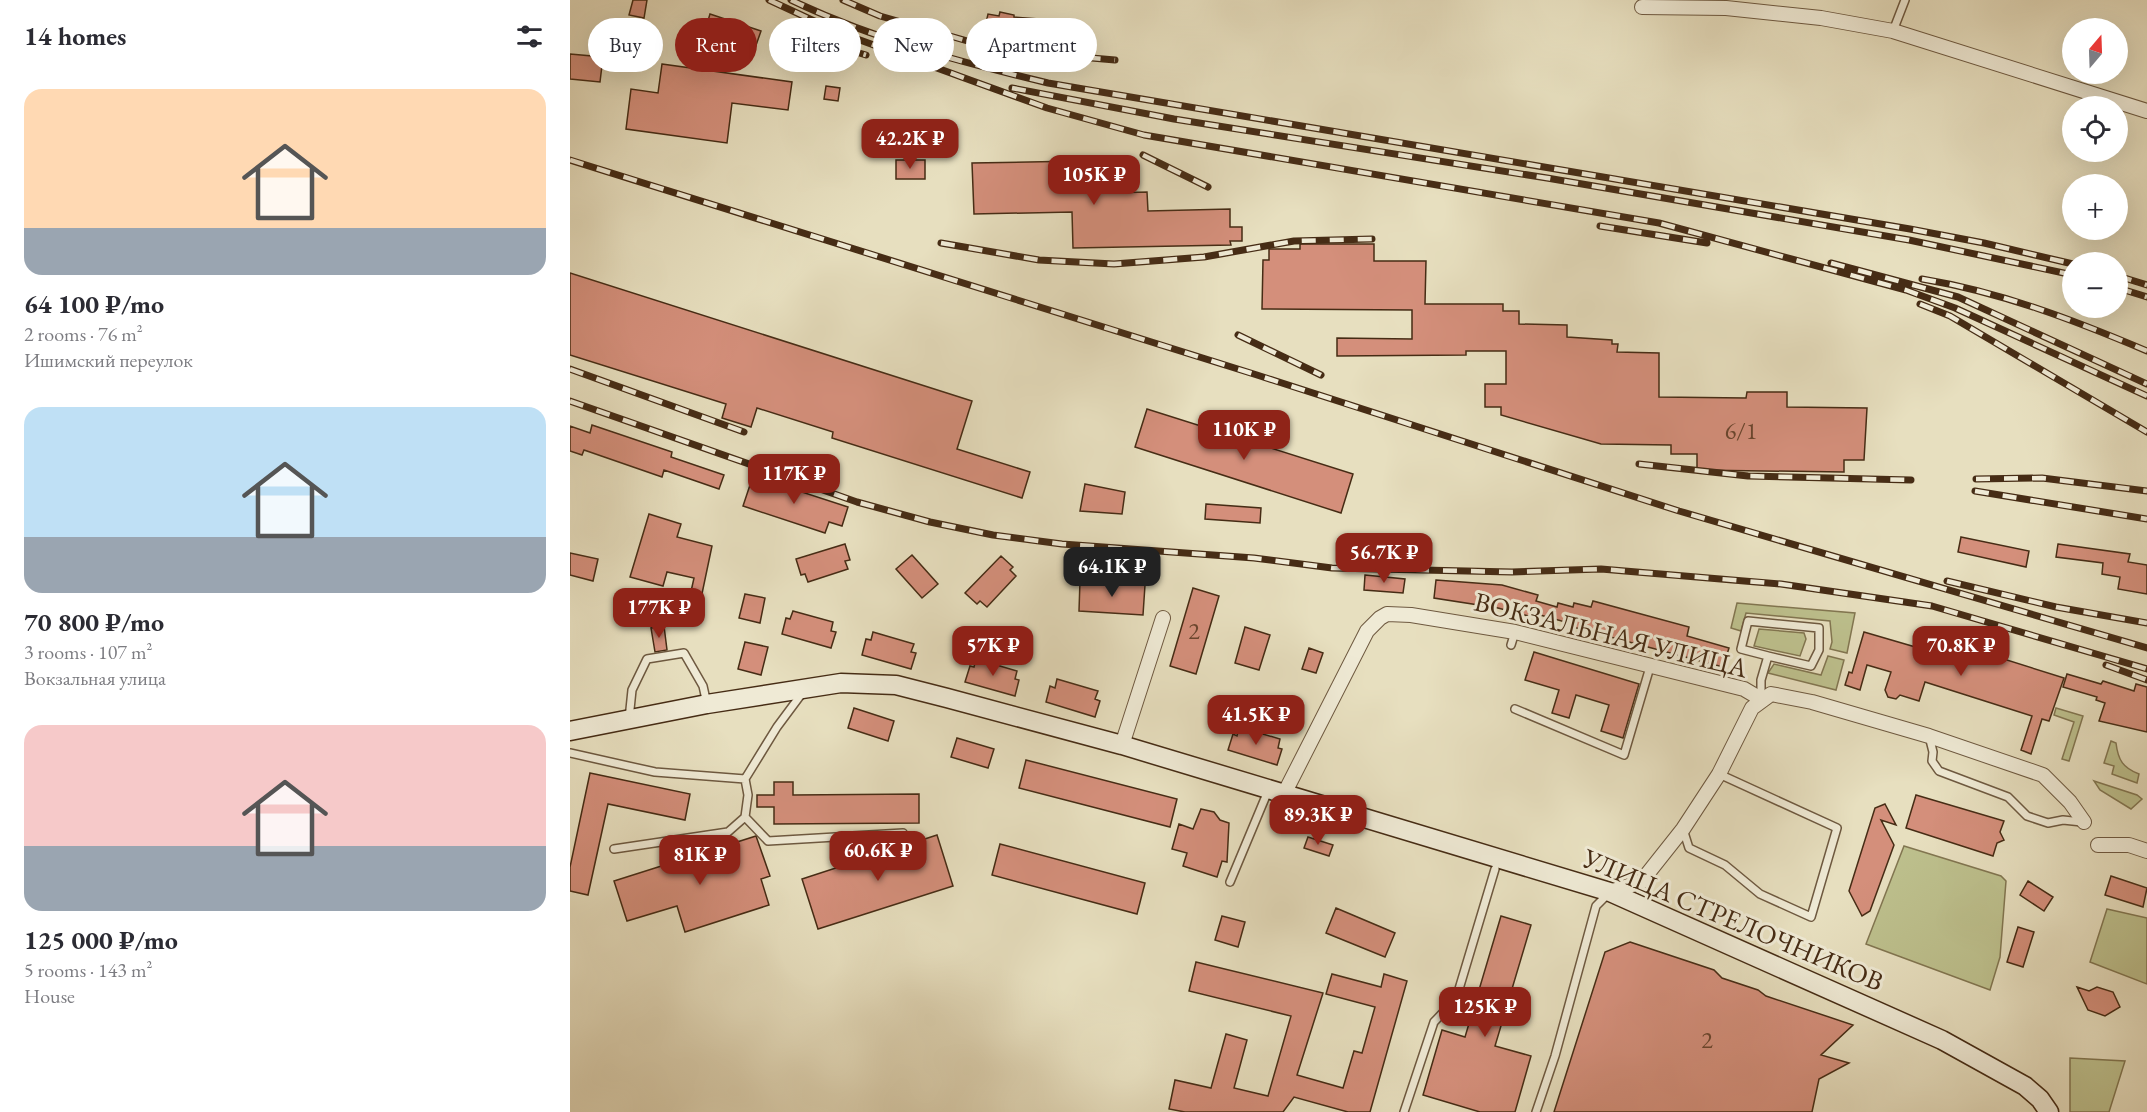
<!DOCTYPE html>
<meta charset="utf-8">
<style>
body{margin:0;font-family:"EB Garamond",serif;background:#f7f7f7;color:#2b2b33;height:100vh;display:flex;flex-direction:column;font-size:22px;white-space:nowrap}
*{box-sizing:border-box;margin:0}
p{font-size:20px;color:#7c7c81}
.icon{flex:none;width:33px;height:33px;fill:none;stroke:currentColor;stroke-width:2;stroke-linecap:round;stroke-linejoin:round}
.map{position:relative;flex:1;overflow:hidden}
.side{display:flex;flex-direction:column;background:#fff;width:570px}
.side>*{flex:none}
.guide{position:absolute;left:18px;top:18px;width:570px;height:54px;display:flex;gap:12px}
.needle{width:39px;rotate:19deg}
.fabs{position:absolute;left:1492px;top:18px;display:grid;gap:12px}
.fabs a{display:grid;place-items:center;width:66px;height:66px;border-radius:50%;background:#fff;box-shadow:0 6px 24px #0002;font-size:30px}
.price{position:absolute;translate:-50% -51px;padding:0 14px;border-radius:12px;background:#8f2418;color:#fff;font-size:20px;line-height:39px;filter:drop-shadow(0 2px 3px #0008)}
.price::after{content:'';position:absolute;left:50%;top:36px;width:18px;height:14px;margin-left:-9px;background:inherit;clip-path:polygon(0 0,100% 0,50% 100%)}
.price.current{background:#222;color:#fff}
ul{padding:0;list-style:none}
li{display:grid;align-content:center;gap:12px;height:318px;padding:0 24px}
li span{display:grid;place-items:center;height:186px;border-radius:18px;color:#555}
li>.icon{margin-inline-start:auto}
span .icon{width:108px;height:108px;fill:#fffc;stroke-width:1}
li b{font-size:26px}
h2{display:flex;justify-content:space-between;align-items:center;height:72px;padding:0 24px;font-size:26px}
.pill{padding:0 21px;border-radius:27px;background:#fff;box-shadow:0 6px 24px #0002;font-size:21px;line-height:54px}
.pill.current{background:#8f2418;color:#fff}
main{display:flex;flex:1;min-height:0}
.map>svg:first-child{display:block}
.green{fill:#bdc08d;stroke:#827651;stroke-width:1.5}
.building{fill:#d48f7b;stroke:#462c15;stroke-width:1.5}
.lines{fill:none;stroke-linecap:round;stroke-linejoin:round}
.lane-casing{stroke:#6e5940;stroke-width:10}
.street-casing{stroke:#6e5940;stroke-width:16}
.secondary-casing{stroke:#462c15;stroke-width:21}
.lane{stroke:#efead5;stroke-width:7}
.street{stroke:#efead5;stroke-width:14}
.secondary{stroke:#efead5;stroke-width:18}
.rail-casing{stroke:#462c15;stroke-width:7}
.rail{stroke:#efead5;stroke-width:4.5;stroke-dasharray:14;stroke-linecap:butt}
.labels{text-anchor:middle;stroke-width:6;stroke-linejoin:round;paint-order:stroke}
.number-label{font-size:24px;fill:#6a452e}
.street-label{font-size:27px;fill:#462c15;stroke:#efead5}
</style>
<main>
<section class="side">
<h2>14 homes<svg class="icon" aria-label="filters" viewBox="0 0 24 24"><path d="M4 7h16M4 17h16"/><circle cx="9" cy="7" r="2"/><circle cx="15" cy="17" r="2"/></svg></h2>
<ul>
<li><span style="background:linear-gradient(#ffd9b3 75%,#9aa5b1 0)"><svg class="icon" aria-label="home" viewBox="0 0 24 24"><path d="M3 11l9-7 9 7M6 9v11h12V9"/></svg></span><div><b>64 100 ₽/mo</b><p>2 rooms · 76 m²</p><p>Ишимский переулок</p></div></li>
<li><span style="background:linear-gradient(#bfe0f5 70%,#9aa5b1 0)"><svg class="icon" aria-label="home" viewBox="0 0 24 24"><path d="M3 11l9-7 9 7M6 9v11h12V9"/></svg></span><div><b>70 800 ₽/mo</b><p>3 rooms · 107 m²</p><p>Вокзальная улица</p></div></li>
<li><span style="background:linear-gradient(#f6c9c9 65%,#9aa5b1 0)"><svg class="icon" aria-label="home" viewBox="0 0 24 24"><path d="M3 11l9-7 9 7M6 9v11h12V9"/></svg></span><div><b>125 000 ₽/mo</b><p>5 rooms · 143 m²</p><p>House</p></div></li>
</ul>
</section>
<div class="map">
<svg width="1577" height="1112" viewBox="0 0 1577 1112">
<rect width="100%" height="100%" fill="#e7dfbf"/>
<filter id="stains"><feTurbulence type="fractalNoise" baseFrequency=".00333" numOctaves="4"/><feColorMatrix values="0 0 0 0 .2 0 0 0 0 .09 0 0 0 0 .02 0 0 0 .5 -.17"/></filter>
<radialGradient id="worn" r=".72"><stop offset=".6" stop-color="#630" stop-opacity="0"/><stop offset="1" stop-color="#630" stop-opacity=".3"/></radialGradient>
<!-- green -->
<path class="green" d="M1167,603l118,10 -8,40 -17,-4 2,-7 -2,-21 -84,-8 -5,18 -10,-3z
M1189,629l45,4 2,6 -6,17 -46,-10z
M1258,656l16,4 -8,30 -68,-17 6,-9 47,11z
M1486,708l27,8 -14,45 -7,-2 12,-37 -20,-7z
M1541,741l5,2c2,17 7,25 23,31l-2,9 -25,-9 2,-8 -10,-3z
M1524,781l43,14 5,4 -11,10 -31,-19z
M1334,846l97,30 5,5 -6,76 -10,33 -124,-46z
M1537,909l40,9v66l-57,-22z
M1500,1058l55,3 -16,51h-39z"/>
<!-- building -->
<path class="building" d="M63,0h14l-3,18 -15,-3z
M430,12l14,3v2l65,5v13l-68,-3 -26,-5 3,-13 11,2z
M140,14l51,17 -7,20 -50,-17z
M0,54l33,3 -3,25 -30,-3z
M92,64l130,18 -4,28 -56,-7 -5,40 -101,-14 5,-40 27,4z
M256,86l14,2 -2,13 -14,-2z
M326,160h29v19h-29z
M509,161v6l30,-1 1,27 37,-1 1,19 82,-2v18h12v14h-12l1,4 -158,3 -1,-36 -98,2 -2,-51z
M730,244h74v17h52l-1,43h78v7h16v13l48,1v12l45,3v4h6l-1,8 42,1v44l87,1 1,-6h40v15l80,1 -3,52h-20v12l-147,-2v-16h-26v-9l-70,-1 -100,-29v-8h-16v-23h21v-33h-40v4l-129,1v-18l75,1v-29l-150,-1 1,-49h6v-11h31z
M0,273l402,128 -15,48 73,23 -8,26 -190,-60 1,-6 -76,-24 -6,19 -29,-9 4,-14 -156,-49z
M577,409l206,65 -12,39 -206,-66z
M22,425l80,27 -1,5 53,18 -5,14 -55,-19 -2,7 -78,-27 -2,5 -12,-4v-25l20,7z
M183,476l95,31 -6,19 -13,-4 -4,11 -82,-27z
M515,484l40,8 -3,22 -42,-3z
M636,504l55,4 -1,15 -55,-4z
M79,514l32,10 -4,13 35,9 -13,62 -11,-3 6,-27 -27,-6 -4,14 -33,-9z
M1391,537l68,14 -3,16 -68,-15z
M275,544l5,16 -5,1 3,8 -40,13 -3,-8 -4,1 -5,-16z
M1488,544l72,10 -2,8 19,3v29l-29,-5 2,-12 -18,-3 1,-11 -47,-6z
M0,553l28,6 -5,22 -23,-6z
M342,555l26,29 -16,14 -26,-29z
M431,556l12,11 -3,3 6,6 -29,31 -7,-6 -3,3 -12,-11z
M795,575l40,4 -2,14 -39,-3z
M866,580l66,5 36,10 -2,6 21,6 1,-4 15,4 1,-4 17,4 2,-6 96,26 -2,9 42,12 -6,19 -154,-41v-3l-36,-10 -1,4 -34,-9 -64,-10z
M510,581l65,4 -2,30 -64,-4z
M623,588l26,8 -23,78 -26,-8z
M175,594l20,4 -5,25 -21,-5z
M223,611l40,11 -2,9 5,1 -5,16 -49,-14 4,-16 4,1z
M94,626l3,24 -12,2 -4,-24z
M675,627l25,8 -11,35 -24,-7z
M303,632l41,12 -3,8 5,1 -5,16 -49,-14 4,-16 5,1z
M1294,632l72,21 4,-14 124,39 -15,43 -7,-2 -11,35 -10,-4 11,-34 -107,-34 -6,19 -19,-6 -4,4 -8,-2 -3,-7 6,-18 -24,-7 -7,25 -15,-5 4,-13 3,1z
M175,642l23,5 -7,28 -23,-6z
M739,648l14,5 -7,20 -14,-4z
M964,652l105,32 -16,54 -22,-7 8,-26 -33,-10 -7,23 -17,-5 7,-23 -34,-10z
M406,659l41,12 -2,8 4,1 -4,16 -50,-14 5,-16 4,1z
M1497,674l34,10 2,-3 31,10 2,-7 11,3v45l-48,-11 6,-18 -9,-3 1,-3 -34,-10z
M487,679l41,12 -3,8 5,2 -5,16 -49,-15 4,-16 5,2z
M284,708l40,13 -6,20 -40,-13z
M669,727l41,12 -2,9 4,1 -5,16 -49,-15 5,-16 4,2z
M387,738l37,11 -6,19 -37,-11z
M456,760l151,39 -7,28 -151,-39z
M20,773l100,21 -5,26 -77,-16 -20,91 -18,-4v-24z
M204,782h19v13l126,-1v29l-145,1v-17h-17v-12h17z
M1346,795l88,26 -4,11 4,8 -7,3 -4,13 -87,-28z
M1315,804l11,21 -15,-5 13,25 -24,66 -8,5 -13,-25 26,-83z
M631,809l13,3 6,8 9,3 -2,39 -5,-1 -5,16 -34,-11 4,-13 -15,-4 7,-25 14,5z
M367,835l16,51 -135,43 -16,-50z
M186,836l14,40 -9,3 8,26 -84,27 -8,-26 -50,15 -13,-40z
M738,837l25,8 -4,11 -25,-8z
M430,844l145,39 -8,31 -145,-39z
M1541,876l36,12 -4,19 -38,-12z
M1458,881l25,16 -9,14 -24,-16z
M766,908l59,25 -10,24 -59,-24z
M652,916l23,6 -7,25 -23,-7z
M931,916l30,9 -36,121 36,10 -16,56h-35l-57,-17 19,-65 23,7z
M1448,927l16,5 -11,35 -16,-5z
M1060,942l84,28 8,8 36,12 8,6 87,29 -32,30 28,8 -30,16 -7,33h-258l51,-160z
M626,962l127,31 -26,82 46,13 11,-37 8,2 13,-46 -49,-13 6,-20 49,13 3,-13 23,7 -37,131h-22l-54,-15 -11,15h-98l-16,-3 6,-29 36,8 15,-54 21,6 -13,48 34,8 23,-80 -102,-25z
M1507,987l12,4 8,-4 16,5 7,15 -15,9 -17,-6z"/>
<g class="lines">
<defs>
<path id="lane" d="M1323,31l12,-31
M941,645l4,-13
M1191,699v-19l7,-24 43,10 8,-16v-22l-71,-7 -7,28 27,7
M945,709l109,46 26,-88
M59,719l3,-29 15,-31 37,-6 19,33 4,18
M1359,736l4,16 -1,9 7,10 69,26 19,19 21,7 15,-3 19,2
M0,753l85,19 90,7 32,-52 26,-35
M175,817l23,24 135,-8
M1113,829l6,19 36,17 35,29 51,23 26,-89 -118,-54
M44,849l114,-17 17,-15 3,-22 -3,-16
M660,882l38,-91
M834,1112l30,-90 22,-23 39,-130
M966,1112l19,-56 41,-150 12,-12"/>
<path id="street" d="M1072,7l84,1 95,10 72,13 254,80
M552,745l41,-127
M714,794l83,-163 13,-13 7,-4 24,1 104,17 229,57 17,10
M1528,845h31l18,6
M1040,892l31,-10 42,-53 36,-55 33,-66 19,-14 41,8 117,34 114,39 27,27 14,20"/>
<path id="secondary" d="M0,731l137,-27 134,-21 55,2 51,13 175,47 488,147 332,148 83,46 15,13 9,13"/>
</defs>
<!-- lane casing -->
<use href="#lane" class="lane-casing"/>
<!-- street casing -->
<use href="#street" class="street-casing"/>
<!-- secondary casing -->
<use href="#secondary" class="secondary-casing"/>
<!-- lane -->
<use href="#lane" class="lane"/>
<!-- street -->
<use href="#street" class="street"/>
<!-- secondary -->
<use href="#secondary" class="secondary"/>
<defs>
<path id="rail" d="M199,0l69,32 209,76 97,27 515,88 247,67 49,18 192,88
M221,0c82,39 169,62 257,83l862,146 74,14 89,21
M273,0l37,16 119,34 116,10
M213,30l83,25
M442,88l162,31 373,59 362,62 164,35
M573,155l65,32
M0,160l687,215 422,136 468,137
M1030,226l107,17
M371,243l98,17 75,4 90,-7 90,-16 78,-2
M1261,263l127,34 189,87
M1548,276l29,9
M1352,279c79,13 152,41 225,72
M1548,288l29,9
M1350,304l30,12 197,116
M668,335l83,40
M0,369l174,63
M0,401l287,101 73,20 63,13 69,9 192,14 78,10 180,4 89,-3 180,15 151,22 215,63
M1069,464l109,12 163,4
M1406,479l66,-1 105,13
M1405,491l172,28
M1377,581l109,26 91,16
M1536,665l41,15"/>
</defs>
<!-- rail casing -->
<use href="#rail" class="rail-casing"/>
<!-- rail -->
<use href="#rail" class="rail"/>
</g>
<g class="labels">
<!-- number labels -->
<g class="number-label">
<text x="1171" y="439">6/1</text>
<text x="624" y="639">2</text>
<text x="1137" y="1048">2</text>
</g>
<!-- street labels -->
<g class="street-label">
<text transform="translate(1041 635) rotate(14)" y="9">ВОКЗАЛЬНАЯ УЛИЦА</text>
<text transform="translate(1163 920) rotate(23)" y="9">УЛИЦА СТРЕЛОЧНИКОВ</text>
</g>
</g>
<rect width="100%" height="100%" filter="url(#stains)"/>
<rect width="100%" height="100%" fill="url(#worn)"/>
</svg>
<div class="fabs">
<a><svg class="needle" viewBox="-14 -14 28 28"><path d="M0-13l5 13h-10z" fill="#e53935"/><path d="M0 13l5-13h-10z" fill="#7c7c81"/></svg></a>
<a><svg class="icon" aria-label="locate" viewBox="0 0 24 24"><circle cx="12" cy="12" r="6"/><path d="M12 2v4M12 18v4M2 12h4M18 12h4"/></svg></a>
<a>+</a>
<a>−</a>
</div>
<b class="price" style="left:340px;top:170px">42.2K ₽</b>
<b class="price" style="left:524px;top:206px">105K ₽</b>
<b class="price" style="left:674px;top:461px">110K ₽</b>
<b class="price" style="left:224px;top:505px">117K ₽</b>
<b class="price" style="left:814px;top:584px">56.7K ₽</b>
<b class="price current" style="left:542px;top:598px">64.1K ₽</b>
<b class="price" style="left:89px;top:639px">177K ₽</b>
<b class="price" style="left:423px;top:677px">57K ₽</b>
<b class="price" style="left:1391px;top:677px">70.8K ₽</b>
<b class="price" style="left:686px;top:746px">41.5K ₽</b>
<b class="price" style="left:748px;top:846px">89.3K ₽</b>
<b class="price" style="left:308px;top:882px">60.6K ₽</b>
<b class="price" style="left:130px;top:886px">81K ₽</b>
<b class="price" style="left:915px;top:1038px">125K ₽</b>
<div class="guide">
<a class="pill">Buy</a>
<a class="pill current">Rent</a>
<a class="pill">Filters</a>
<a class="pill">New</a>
<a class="pill">Apartment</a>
</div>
</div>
</main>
